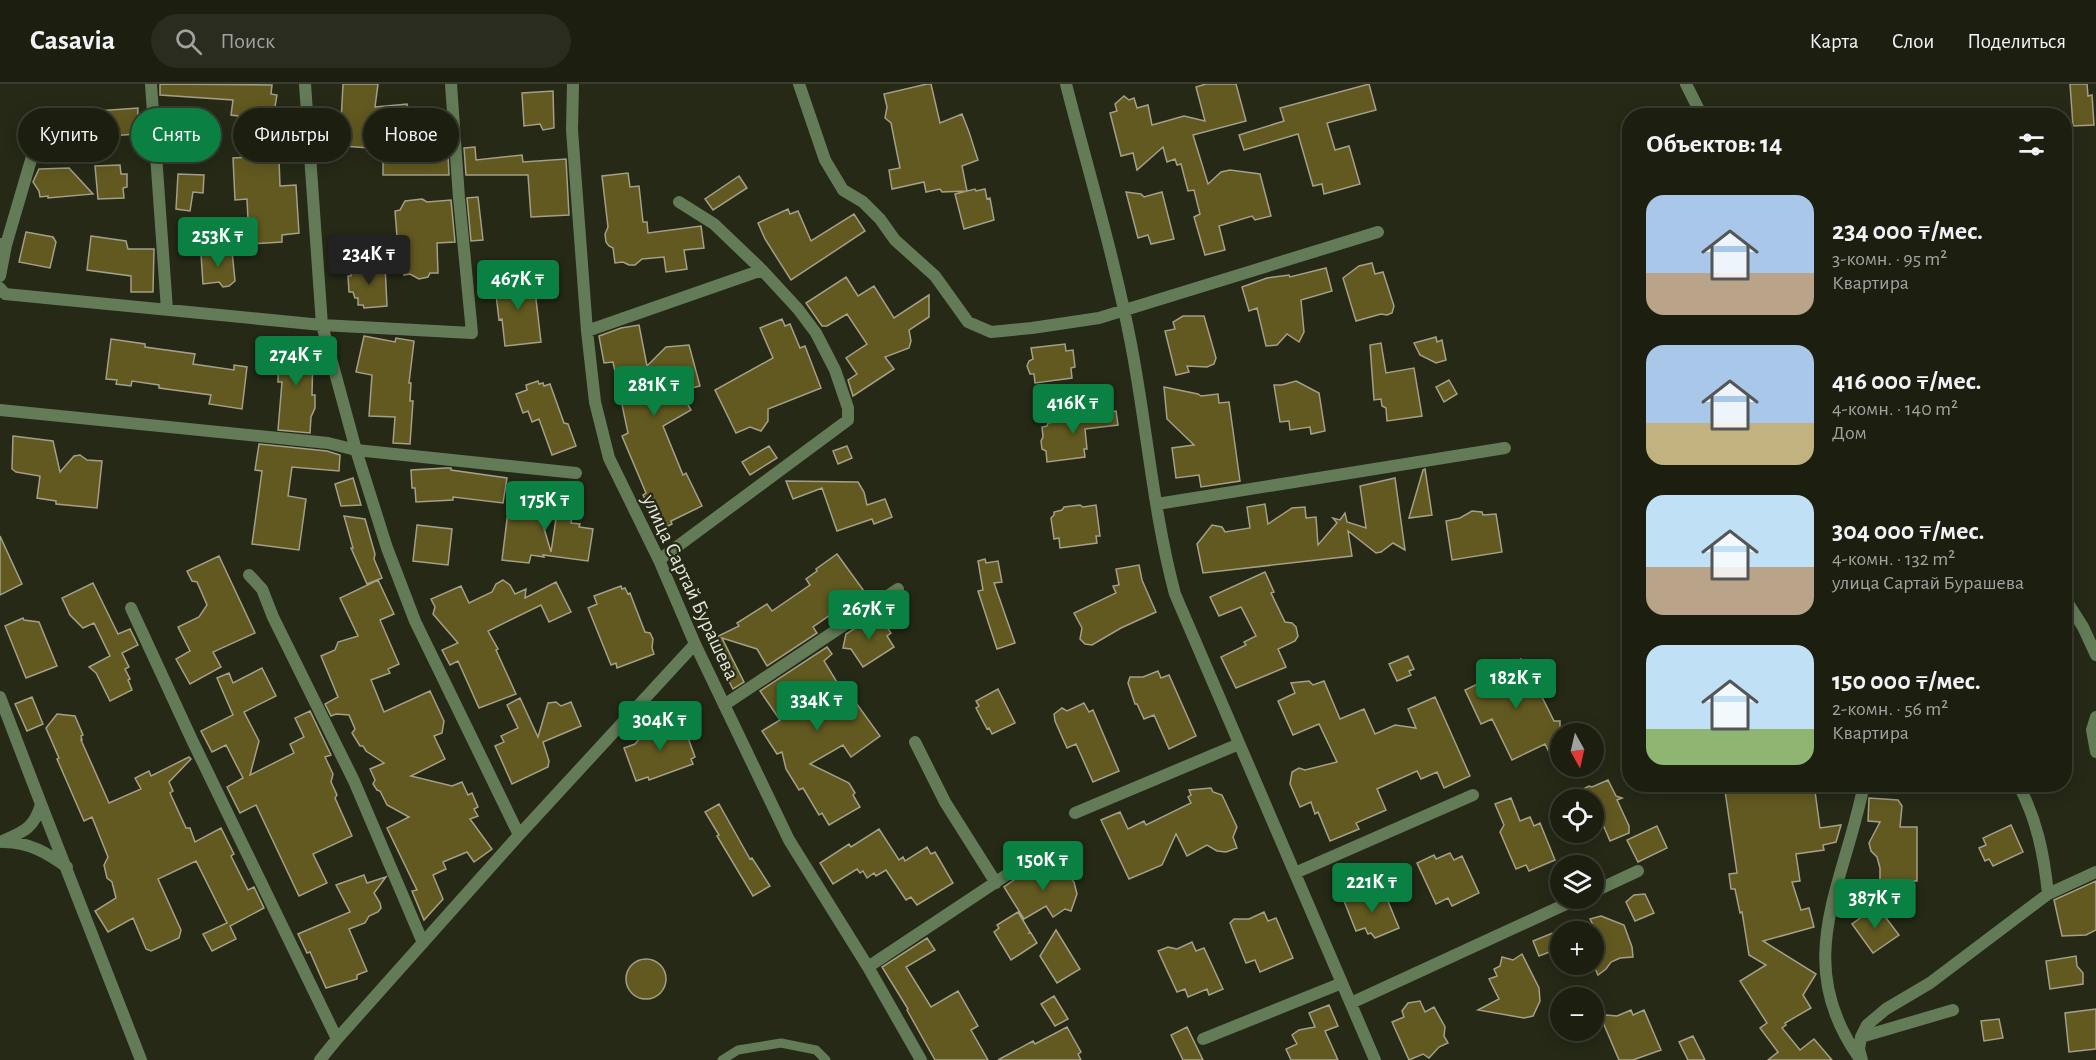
<!DOCTYPE html>
<html lang="ru">
<meta charset="utf-8">
<style>
body{margin:0;font-family:"Alegreya Sans",sans-serif;background:#292c1e;color:#f1f3f6;height:100vh;display:flex;flex-direction:column;font-size:22px;white-space:nowrap}
*{box-sizing:border-box;margin:0}
p{font-size:20px;color:#a0a29f}
.icon{flex:none;width:33px;height:33px;fill:none;stroke:currentColor;stroke-width:2;stroke-linecap:round;stroke-linejoin:round}
.map{position:relative;flex:1;overflow:hidden}
.details{position:absolute;left:1622px;top:24px;width:450px;height:684px;display:flex;flex-direction:column;background:#1c1f10;border-radius:24px;box-shadow:0 3px 15px #0003,0 0 0 2px #3a3d30}
.details>*{flex:none}
.banner{position:absolute;left:18px;top:24px;width:570px;height:54px;display:flex;gap:12px}
.needle{width:39px;rotate:172deg}
.buttons{position:absolute;left:1550px;top:639px;display:grid;gap:12px}
.buttons a{display:grid;place-items:center;width:54px;height:54px;border-radius:50%;background:#1c1f10;box-shadow:0 3px 15px #0003,0 0 0 2px #3a3d30;font-size:30px}
.price{position:absolute;translate:-50% -51px;padding:0 14px;border-radius:6px;background:#0b8043;color:#fff;font-size:20px;line-height:39px;filter:drop-shadow(0 2px 3px #0008)}
.price::after{content:'';position:absolute;left:50%;top:36px;width:18px;height:14px;margin-left:-9px;background:inherit;clip-path:polygon(0 0,100% 0,50% 100%)}
.price.current{background:#222;color:#fff}
ul{padding:0;list-style:none}
li{display:flex;align-items:center;gap:18px;height:150px;padding:0 24px}
li span{display:grid;place-items:center;flex:none;width:168px;height:120px;border-radius:18px;color:#555}
li>.icon{margin-inline-start:auto}
span .icon{width:72px;height:72px;fill:#fffc;stroke-width:1}
li b{font-size:26px}
h2{display:flex;justify-content:space-between;align-items:center;height:72px;padding:0 24px;font-size:26px}
.tag{padding:0 21px;border-radius:27px;background:#1c1f10;box-shadow:0 3px 15px #0003,0 0 0 2px #3a3d30;font-size:21px;line-height:54px}
.tag.current{background:#0b8043;color:#fff}
header{display:flex;align-items:center;gap:36px;box-sizing:border-box;height:84px;padding:0 30px;background:#1c1f10;border-bottom:2px solid #3a3d30}
header strong{font-size:28px}
nav{display:flex;gap:33px;margin-inline-start:auto;font-size:21px}
.search{width:420px;height:54px;background:#292c1e;display:flex;align-items:center;gap:15px;box-sizing:border-box;padding:0 21px;border-radius:33px;color:#a0a29f;font-size:22px}
.map>svg:first-child{display:block}
.building{fill:#625920;stroke:#a39f89;stroke-width:1.5}
.lines{fill:none;stroke-linecap:round;stroke-linejoin:round}
.service{stroke:#637c57;stroke-width:9}
.minor{stroke:#637c57;stroke-width:12}
.labels{text-anchor:middle;stroke-width:4.5;stroke-linejoin:round;paint-order:stroke}
.street-label{font-size:21px;fill:#e4e7db;stroke:#252916}
</style>
<header>
<strong>Casavia</strong>
<div class="search"><svg class="icon" aria-label="search" viewBox="0 0 24 24"><circle cx="10" cy="10" r="6"/><path d="M15 15l6 6"/></svg>Поиск</div>
<nav><a>Карта</a><a>Слои</a><a>Поделиться</a></nav>
</header>
<div class="map">
<svg width="2096" height="976" viewBox="0 0 2096 976">
<rect width="100%" height="100%" fill="#252916"/>
<!-- building -->
<path class="building" d="M160,0l112,1 -1,9 6,1 -3,17 -5,-1 -1,9 -37,-5 2,-15 -73,-5z
M343,0h35l-3,23 32,-3 1,4 12,-1 4,48 24,-1 1,21h-66v-26l-40,-3 2,-24h-4z
M927,0h4l9,39 22,-9 7,18 9,28 -16,6 5,25 -25,1 -2,-3 -14,3 -2,-10 -32,7 -3,-19 11,-2 -9,-45 -6,-5 2,-11 -3,-13z
M1206,0h30l10,37 -53,14 15,49 13,-12 9,-2 30,4 11,42 -16,4 -3,-4 -33,10 6,24 -20,5 -11,-38 6,-3 -6,-24 -6,1 -7,-27 -4,1 -2,-6 -8,3 -4,-15 -26,23 -4,-17 -12,3 -11,-43 7,-2 -2,-7 9,-8 5,4 5,-2 3,10 11,-3 4,20 32,-9 21,5 -9,-34z
M1369,0l7,26 -49,13 8,27 14,-4 11,38 -36,10 -2,-10 -9,2 -15,-52 -54,16 -5,-15 45,-14 -4,-13z
M2070,0h17l1,12 4,-1 2,30 -21,1z
M553,7l1,37 -11,2 -3,-6 -16,2 -2,-33z
M138,24l-1,26 -42,3 -12,-25z
M475,63l1,13 46,-5 1,7 43,-3 3,56 -38,2 -3,-42h-62l-2,-27z
M268,72l11,3 1,27 16,-1 3,48 -17,2v7l-33,2 -1,-22 5,-1 -5,-1 -1,-21 -12,1 -2,-42z
M120,81l1,9h6v13l-4,1 1,10 -26,1 -3,-33z
M69,84l24,26 -45,4v-2l-8,1 -1,-6 -6,-9 6,-13z
M628,89l2,14 9,-1 4,36h4l1,11 53,-7 3,22 -20,2 3,19 -21,3 -2,-15 -22,2 -7,6h-6l-6,-3 -8,1 -2,-15 -4,-2 -3,-4 -1,-8 3,-7 -6,-51z
M178,90l26,1 -1,18 -10,-1 -3,19 -14,-2z
M739,92l8,12 -34,22 -8,-11z
M975,105l1,2 9,-2 2,10 3,-1 4,22 -30,9 -9,-35z
M1126,108l15,2 3,3 18,-5 12,47 -23,5 -3,-9 -10,3z
M478,113l5,43 -12,1 -4,-43z
M422,115l5,3 24,-2 4,42 -18,1 1,30h-8l-2,4 -9,2 -9,-5 -6,1 -2,-39h-5l-2,-25 5,-1 5,-9z
M788,125l2,5 8,-3 13,30 43,-27 11,17 -74,49 -26,-41 -7,-16z
M26,148l27,5 3,5 -6,26 -31,-6z
M91,152l35,5 2,8h26l-1,43h-22v-16l-44,-6z
M232,167l3,30 -6,5 -6,1 -4,-5 -16,2 -2,-30z
M1372,179l3,11 8,-2 11,34 -2,7 -5,2 -6,-1 -25,7 -13,-43 16,-12z
M385,181l2,41 -23,2 -1,-3h-5v-7h-3l-2,-6h-4l-1,-16h3v-9z
M1326,184l6,23 -31,9 3,32 -5,10 -12,-8 -10,11 -11,1 -9,-38 -8,3 -7,-24 25,-9 22,-3 1,2z
M510,190l24,8 7,60 -36,4 -3,-27 -3,1 -4,-34z
M846,193l12,19 16,-10 20,32 35,-23v22l-20,13 2,11 -2,7 -24,9 9,12 -41,27 -5,-16 9,-6 -11,-16 21,-14 -20,-30 -20,12h-5l-16,-23z
M1183,232h21l12,42 -2,6 -7,3 -20,-1 2,6 -13,3 -11,-44 10,-2 -2,-7z
M782,235l3,7 5,-2 10,24 5,-2 16,42 -53,21v12l-7,10 -11,-4 -14,6 -21,-43 58,-32 -13,-30z
M639,241l8,41 19,-19 23,-2 11,41 -20,5 11,19 -28,16 20,49 3,-2 16,33 -31,15 1,3 -12,6 -17,-35 3,-2 -24,-57 6,-3 -15,-71 -9,1 -5,-27 22,-8z
M364,252l31,6 1,-4 18,3 -5,42h2l-1,18h3l-3,43 -17,-1 2,-26 -26,-1 3,-41 -16,-3z
M1436,253l1,5 5,-2 4,20 -10,3 -16,-8 -6,-12z
M111,255l34,5v3l50,7 -2,10 41,6v-5l13,2 -5,42 -33,-5 2,-9 -52,-7v-3l-27,-4 -1,5 -15,-2 1,-4 -11,-1z
M292,255h15v11l6,3 -1,42h3v13l-4,9 -1,16 -32,-3 4,-48h-4l1,-39h13z
M1381,259l5,30 28,-5 8,48 -35,5 -1,-13 -4,-2 -1,-7 -7,1 -4,-55z
M1065,260l1,7 7,-1 2,17 -4,1 1,10 -37,5 -1,-9h-4l-3,-8 2,-5 4,-2 -2,-11z
M1449,296l8,14 -13,8 -8,-15z
M538,297l1,3 4,-1 1,3 6,-2 14,39 4,1 8,22 -24,9 -13,-36 -7,3 -4,-11 -5,2 -7,-19 11,-4 -1,-5z
M1296,297l23,12 6,38 -14,3 -1,-7 -20,3 -1,-9 -9,1 -6,-37h8z
M1164,303l34,7 3,2 17,-2 1,9 10,-1 11,79 -39,6 -2,-12 -23,3 -4,-30 22,-3 -27,-26z
M1116,327l2,14 -33,4 2,20h-3l1,8 -38,5 -1,-11 -4,-2 -1,-8 2,-4 -1,-10 5,-1 1,-3 28,-4v-3z
M13,352l40,5 7,31 14,-16 6,-1 7,5 15,1 -5,47 -41,-4v-3l-19,-3 3,-22 -24,-4 -4,-3z
M259,360l68,7 13,4 -1,16 -47,-4 -4,29 18,3 -7,51 -47,-6 10,-73 -7,-1z
M769,362l8,12 -27,17 -8,-13z
M847,362l5,12 -14,6 -5,-13z
M446,384h5v2l56,8 -4,25 -50,-6v3l-37,2 -1,-14h-3l-1,-18z
M1425,385l7,46 -23,3 14,-48z
M353,394l8,27 -20,1 -6,-22z
M1395,394l10,72 -12,-7 -12,9 -5,1 -28,-22 4,25 -149,17 -6,-29 15,-19 10,2 3,5 25,-4 -3,-21 18,-3 3,20 24,-16 13,-1 1,11 10,-1 2,28 19,-22 -4,-5 7,2 5,-7 2,9 19,6 -6,-42z
M786,397l72,1 6,10 3,13 18,-6 7,18 -18,7 -2,-5 -35,12 -15,-43 -29,11z
M561,401l15,2 -5,36 9,1 -1,3 14,2 -5,32 -45,-6 1,2 -13,-2 -2,8 -27,-3 7,-57 27,-2 15,51z
M1080,421l3,2 13,-2 4,31h-4l1,7 -37,5 -1,-10 -5,1 -3,-21 3,-3v-3l8,-2 2,-3z
M1472,427l10,1 1,3 13,-1 6,38 -50,8 -6,-39 14,-3z
M344,432l21,3 10,35 -1,5 8,19 -15,6 -16,-36h2z
M417,441l35,4 -4,36 -35,-4z
M0,452l22,48 -22,11z
M837,470l27,37 -10,8 5,6 -8,6 2,-12 -40,28 4,6 -50,33 -10,-17 -35,-11 22,44 -11,7 -25,-48 31,-15 -2,-3 30,-19 5,7 38,-26 -4,-6 11,-8 -1,-2z
M219,472l36,77 -42,19 8,15 -31,17 -14,-25 14,-8 -12,-24 21,-10 8,-12 -10,-23 -5,-1 -5,-10z
M985,475l1,4 12,-2 4,21 -8,1 21,60 -18,6 -19,-58 5,-1 -5,-29z
M1139,481l3,15 14,32 -35,16 -29,17 -7,-1 -5,-5 2,-11 -8,-15 42,-20 -3,-7 6,-1 -3,-16z
M1265,488l9,20 -3,1 14,29 7,1 4,4 2,9 -3,5 -17,8 8,18 -50,21 -15,-31 25,-12 -2,-3 12,-6 -15,-29 -22,9 -9,-19z
M378,496l16,34 -14,6 19,44 -11,5 2,4 -19,7 13,32 46,-21 14,30 -2,12 -8,3 11,23 -34,17 41,10 10,-4 6,13 4,-2 6,14 -4,2 4,7 -8,3 22,30 -18,13 -7,-10 -24,10 3,7 -13,6 10,24 -19,21 -12,-29 5,-1 -30,-62 22,-11 -22,-12 -7,-14 -3,-1 -4,-6 2,-4 -5,-11 14,-6 -18,-12 -3,-5h-3l-8,-13 3,-4 -6,-14 -13,-1 -5,2 -6,-12 13,-7 -17,-41 14,-6 3,-8 20,-6 -18,-38z
M503,496l7,5 5,9 11,-5 -1,9 31,-16 15,30 -22,10 -8,-17 -53,26 10,18 -2,1 20,44 -37,14 -21,-47 -8,4 -8,-15 16,-7 -25,-29 2,-7 -4,-8 30,-13 8,17 23,-11 4,-8z
M93,499l25,51 12,-5 8,16 -16,8 7,14 -4,2 5,10 -2,1 4,10 -22,11 -14,-28 -7,-6 21,-11 -16,-33 -11,5 -13,-13 -8,-17z
M621,502l1,3 3,-1 3,6 2,-1 15,39 5,1 3,6 -1,9 2,6 -37,14 -1,-5 -5,2 -23,-57 9,-4 -3,-8z
M874,532l6,8 3,-2 8,11 -4,3 7,11 -31,20 -12,-18 -8,-1 3,-14z
M23,534l1,2 15,2 18,44 -31,12 -21,-52z
M827,563l5,7 -8,7 14,23 3,-2 39,54 -29,21 -8,-12 -33,19 39,19 6,10 -2,2 7,12 -31,18 -7,-12 -3,2 -16,-27 -4,2 -13,-21 -4,-17 -5,2 -15,-23 18,-11 -20,-29z
M1408,572l6,13 -5,2 2,4 -14,6 -8,-17z
M1521,575l6,13 6,-1 7,8 -3,8 17,34h6v20l-11,11 -4,-8 -33,16 -20,-41 -11,5 -16,-34 21,-10 -2,-3z
M262,584l14,28 -32,16 15,29 -9,34 44,-22 -4,-9 14,-7 -9,-19 15,-7 21,44 -6,2 8,17 -2,8 6,13 -2,3 17,38 -39,18 14,29 -28,13 -43,-91 -16,8 -13,-26 16,-9 -17,-33 -14,7 -11,-21 32,-16 -16,-37 12,-5 4,10z
M1158,587l3,7 8,-3 27,61 -27,13 -15,-34 -10,4 -7,-15h-2l-7,-21 2,-6h13z
M1309,597l4,4 11,-4 16,38 24,-10 11,25 20,-9 21,3 -8,-19 27,-12 35,79 -26,12 -7,-16 -16,7 -4,-8 -40,18 9,21 -30,13 3,6 -29,12 -12,-29 -3,2 -4,-12 -11,5 -10,-23 2,-12 7,-4 6,2 32,-8 -18,-38 -26,11 -15,-34 17,-8 -4,-10z
M998,605l17,34 -23,11 -3,-6 -2,1 -11,-21 3,-2 -3,-5z
M32,613l11,27 -16,7 -12,-27z
M520,614l18,39 10,-34 8,-1 5,4 10,-4 10,24 -38,16 6,19 -1,6 -36,17 -17,-38 9,-4 -3,-6 17,-8 -11,-23z
M1084,619l5,9 4,-2 26,61 -26,11 -17,-38 -9,4 -12,-27 -1,-7 8,-6 5,3z
M57,630l18,2 8,19 -2,1 1,4h-1l28,63 32,-14 -6,-11 14,-7 2,5 38,-19 2,2 -22,23 4,9 -3,2 16,35h4l5,14 26,-14 13,26 -3,2 17,34 6,-3 10,21 -34,18 6,13 -24,12 -9,-17 24,-11 -31,-62 -38,18 23,51 -2,8 -28,13 -5,-2 -13,-31 -25,14 -13,-21 21,-13 -4,-16 -5,-4 -3,-13 4,-8 -16,-40 -8,4 -27,-62 2,-1 -13,-30z
M648,638l15,7 20,-5 12,33 -4,2 2,5 -44,16 -1,-3 -12,4 -12,-33 11,-4 5,-6z
M1608,696l8,16 6,2 -5,2 12,26v7l-19,8 -6,-14 -11,4v-31h-31l27,-14 3,1z
M1724,700h90l6,44 21,-3 -5,17 -13,3 1,5 -28,4 4,27 -8,1 9,28 8,-2 5,19 -51,14 53,33 -13,21 8,13 -26,15 1,2 -4,3 18,22 14,-11 18,21h-64l10,-8 -18,-24 7,-5 -27,-42 26,-16 -17,-10 -7,-43 -2,1 -5,-24h-4l-2,-15 8,-1z
M1211,704l2,4 9,3 15,32 -4,10 4,11 -11,4 -9,-1 -10,-6 -20,11 -11,-22 -14,31 -33,14 -28,-59 19,-8 8,17 16,-8 2,4 45,-22 -3,-6 3,-2 -2,-5z
M1511,714l9,23 10,-4 4,9 6,-3 15,37 -26,11 -3,-6 -10,4 -16,-37 4,-7 -9,-21z
M1869,714l29,2 4,6 -2,21h17v54h-37v-13l-3,-11 -6,-6 -2,-8 11,-21 -12,-1z
M719,720l31,55 2,-1 18,28 -17,10 -36,-60 2,-1 -14,-23z
M2011,741l12,27 -30,14 -4,-7 -4,2 -6,-13 7,-3 -3,-7z
M1657,742l10,22 -29,14 -11,-22z
M879,745l20,31 4,-3 2,4 22,-14 4,7 4,-2 18,31 -36,22 -6,-8 -5,3 -20,-30 -10,6 -2,-3 -7,5 -4,-7 -3,2 -3,-4 -24,15 -13,-21 29,-19 2,3z
M1450,769l4,7 8,-4 17,37 -27,13 -4,-8 -12,6 -19,-41 17,-8 2,4z
M1060,782l14,16 3,12 -6,17 -6,-2 -12,8 -7,-11 -22,13 -20,-32 14,-10 1,2 13,-9 4,5 13,-8 3,5z
M364,791l3,8 19,-6 -12,16 6,10 1,5 -3,4 -9,4 -4,7 -16,6 18,42 -10,4v4l-31,9 -16,-36 -3,1 -9,-19 52,-22 -14,-27z
M2096,797v49l-10,5 -24,1 -8,-36z
M1374,805l3,8 8,-3 14,34 -24,10 -4,-5 -3,1 -3,-6 -9,3 -12,-30z
M1645,810l9,19 -19,8 -9,-19 8,-7z
M1877,822l22,29 -26,18 -21,-29z
M1018,828l12,20 -1,1h2l6,10 -26,17 -17,-28 5,-4 -2,-3z
M1264,828l4,9 8,-3 17,40 -33,14 -5,-12 -9,3 -16,-40 4,-4h15z
M1601,832l23,9 8,22 1,10 -13,1 -9,4 -5,7 -8,6 -5,-11v-39l-3,-6z
M1056,846l24,39 -23,14 -17,-27z
M1560,846v18l-21,8 -6,-15z
M927,854l8,12 -29,17 25,40 27,-16 20,35 -7,4 17,30h-53l-28,-50 1,-1 -26,-42z
M1192,858l4,9 8,-3 19,41 -14,6 -2,-6 -19,8 -3,-8 -8,3 -19,-41 10,-4 9,2z
M1522,870l17,34 1,13 -7,15 -9,2 -46,-8 21,-11 -10,-20 8,-3 -3,-7 6,-3 2,-9 11,3z
M2076,872l1,10 6,7v11l-33,5 -4,-28z
M626 895a20 20 0 1 1 40 0a20 20 0 1 1-40 0Z
M1054,912l14,23 -13,7 -14,-22z
M1420,917l5,11 9,-5 11,20 -1,9 4,7 -9,4 -10,11 -6,-4 -14,6 -17,-38 12,-5 -2,-6 6,-8z
M1329,921l9,21 -13,5 13,29h-47l-5,-11 11,-5 -5,-9 7,-5 16,-3 -6,-14z
M2096,925v40l-27,3 -4,-39z
M1631,926l2,5 11,-5 17,40 -28,10h-14l-17,-40 4,-5 11,1z
M1999,935l4,19 -19,3 -3,-20z
M1067,943l14,25 -3,2 3,6h-83l35,-19 2,3z
M1187,943l16,33h-20l-12,-25z
M1693,952l12,24h-17l-9,-18z"/>
<g class="lines">
<!-- service -->
<path class="service" d="M722,976l16,-10 43,-7 35,7 10,10"/>
<!-- minor -->
<path class="minor" d="M151,0l16,226
M305,0l17,241 34,125 31,98 28,73 104,214
M573,0l-1,46 15,201 8,71 14,56 50,102 36,84 94,196 79,127 53,93
M799,0l26,76 18,30 20,12 17,17 15,21 40,36 33,46 23,10 41,-4 67,-10 279,-86
M1066,0c22,86 48,172 65,260 16,83 22,168 44,250l200,466
M1686,0l16,32
M0,160l6,1 -6,31
M6,161l37,-126
M0,204l5,6 317,31 150,8 -13,-135 -8,-114
M587,247l175,-61
M0,326l328,33 28,7 220,23
M1157,420l348,-56
M659,476l189,-140v-12l-13,-38 -19,-37 -18,-24 -36,-39 -48,-46 -35,-22
M249,491l13,14 11,28 81,164 69,162
M2064,513l19,30 13,28
M131,524l61,132 145,299
M0,613l41,107c-7,25 -18,28 -41,38
M724,621l174,-116
M2096,633l-4,13 4,22
M915,658l30,60 51,81
M2018,700c19,35 26,71 30,110
M41,720l100,256
M1075,729l164,-69
M4,758c25,0 43,11 63,25
M1295,789l178,-78
M1593,808l45,-21
M868,883l143,-95
M1351,919l228,-105
M1861,953l92,-27
M1203,955l139,-56
M1860,975c-70,-97 -16,-173 4,-275
M320,976l17,-21 182,-204 176,-191
M1862,976l-3,-11 2,-12 6,-12 19,-16 44,-26 118,-89 48,-22"/>
</g>
<g class="labels">
<!-- street labels -->
<g class="street-label">
<text transform="translate(691 503) rotate(65)" y="7">улица Сартай Бурашева</text>
</g>
</g>
</svg>
<div class="buttons">
<a><svg class="needle" viewBox="-14 -14 28 28"><path d="M0-13l5 13h-10z" fill="#e53935"/><path d="M0 13l5-13h-10z" fill="#a0a29f"/></svg></a>
<a><svg class="icon" aria-label="locate" viewBox="0 0 24 24"><circle cx="12" cy="12" r="6"/><path d="M12 2v4M12 18v4M2 12h4M18 12h4"/></svg></a>
<a><svg class="icon" aria-label="layers" viewBox="0 0 24 24"><path d="M12 4l9 5-9 5-9-5zM3 14l9 5 9-5"/></svg></a>
<a>+</a>
<a>−</a>
</div>
<b class="price" style="left:218px;top:184px">253K ₸</b>
<b class="price current" style="left:369px;top:202px">234K ₸</b>
<b class="price" style="left:518px;top:227px">467K ₸</b>
<b class="price" style="left:296px;top:303px">274K ₸</b>
<b class="price" style="left:654px;top:333px">281K ₸</b>
<b class="price" style="left:1073px;top:351px">416K ₸</b>
<b class="price" style="left:545px;top:448px">175K ₸</b>
<b class="price" style="left:869px;top:557px">267K ₸</b>
<b class="price" style="left:1516px;top:626px">182K ₸</b>
<b class="price" style="left:817px;top:648px">334K ₸</b>
<b class="price" style="left:660px;top:668px">304K ₸</b>
<b class="price" style="left:1043px;top:808px">150K ₸</b>
<b class="price" style="left:1372px;top:830px">221K ₸</b>
<b class="price" style="left:1875px;top:846px">387K ₸</b>
<div class="banner">
<a class="tag">Купить</a>
<a class="tag current">Снять</a>
<a class="tag">Фильтры</a>
<a class="tag">Новое</a>
</div>
<section class="details">
<h2>Объектов: 14<svg class="icon" aria-label="filters" viewBox="0 0 24 24"><path d="M4 7h16M4 17h16"/><circle cx="9" cy="7" r="2"/><circle cx="15" cy="17" r="2"/></svg></h2>
<ul>
<li><span style="background:linear-gradient(#a9c7e8 65%,#b9a48a 0)"><svg class="icon" aria-label="home" viewBox="0 0 24 24"><path d="M3 11l9-7 9 7M6 9v11h12V9"/></svg></span><div><b>234 000 ₸/мес.</b><p>3-комн. · 95 m²</p><p>Квартира</p></div></li>
<li><span style="background:linear-gradient(#a9c7e8 65%,#c2b280 0)"><svg class="icon" aria-label="home" viewBox="0 0 24 24"><path d="M3 11l9-7 9 7M6 9v11h12V9"/></svg></span><div><b>416 000 ₸/мес.</b><p>4-комн. · 140 m²</p><p>Дом</p></div></li>
<li><span style="background:linear-gradient(#bfe0f5 60%,#b9a48a 0)"><svg class="icon" aria-label="home" viewBox="0 0 24 24"><path d="M3 11l9-7 9 7M6 9v11h12V9"/></svg></span><div><b>304 000 ₸/мес.</b><p>4-комн. · 132 m²</p><p>улица Сартай Бурашева</p></div></li>
<li><span style="background:linear-gradient(#bfe0f5 70%,#8fb573 0)"><svg class="icon" aria-label="home" viewBox="0 0 24 24"><path d="M3 11l9-7 9 7M6 9v11h12V9"/></svg></span><div><b>150 000 ₸/мес.</b><p>2-комн. · 56 m²</p><p>Квартира</p></div></li>
</ul>
</section>
</div>
